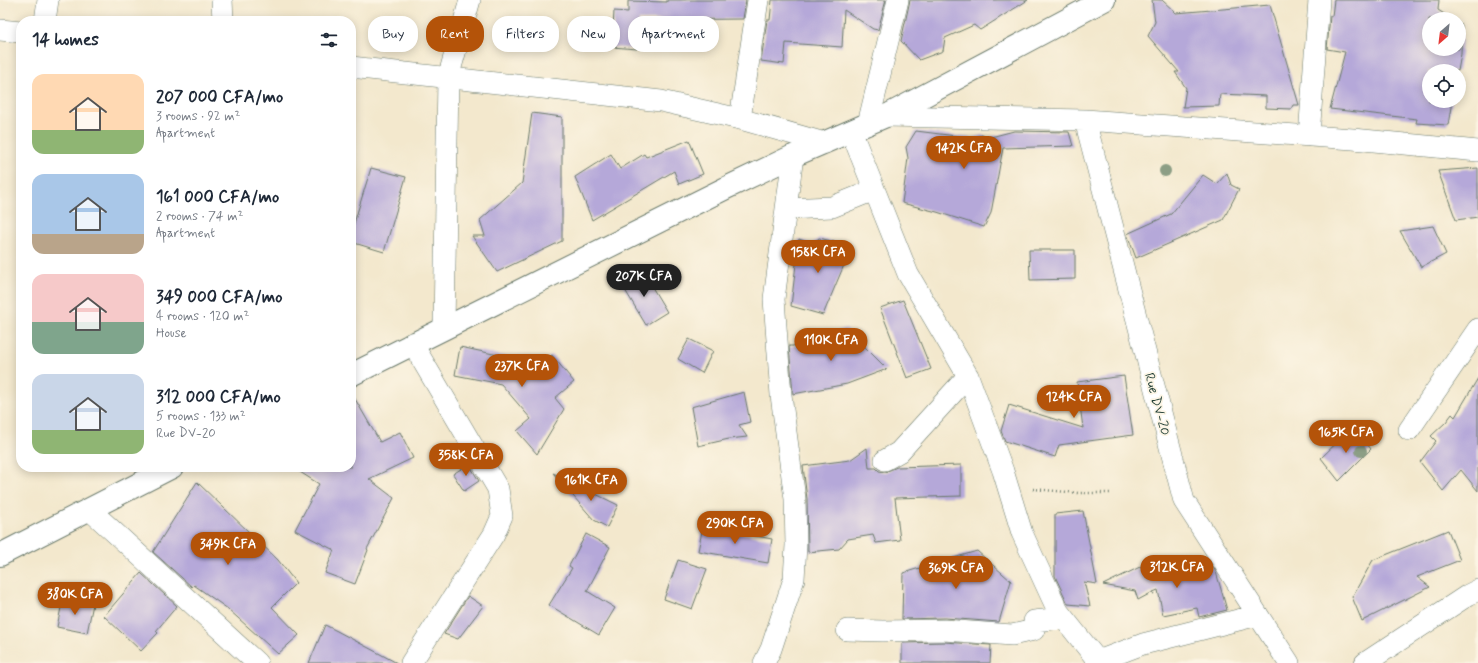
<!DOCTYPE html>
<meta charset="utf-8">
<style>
body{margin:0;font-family:Mynerve,sans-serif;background:#f2f2f3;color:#1f2937;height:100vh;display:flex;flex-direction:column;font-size:15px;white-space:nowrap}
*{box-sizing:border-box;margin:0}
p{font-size:13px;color:#747a83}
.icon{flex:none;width:22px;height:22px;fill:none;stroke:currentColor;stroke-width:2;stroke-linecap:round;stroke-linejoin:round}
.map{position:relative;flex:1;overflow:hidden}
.side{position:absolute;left:16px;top:16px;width:340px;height:456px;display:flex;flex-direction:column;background:#fff;border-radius:16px;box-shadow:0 2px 10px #0003}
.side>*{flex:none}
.top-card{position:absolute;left:368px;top:16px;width:380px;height:36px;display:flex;gap:8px}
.needle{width:26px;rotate:208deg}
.controls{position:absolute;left:1422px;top:12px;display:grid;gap:8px}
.controls a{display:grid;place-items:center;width:44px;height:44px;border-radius:50%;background:#fff;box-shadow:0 2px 10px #0003;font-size:20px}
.price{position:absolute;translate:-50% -34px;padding:0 9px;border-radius:14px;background:#b45309;color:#fff;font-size:13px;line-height:26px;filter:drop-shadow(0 1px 2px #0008)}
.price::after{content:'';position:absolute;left:50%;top:24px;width:12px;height:9px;margin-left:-6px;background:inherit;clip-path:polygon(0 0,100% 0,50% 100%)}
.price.current{background:#222;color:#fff}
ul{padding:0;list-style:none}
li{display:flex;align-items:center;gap:12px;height:100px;padding:0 16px}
li span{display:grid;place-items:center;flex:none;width:112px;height:80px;border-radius:12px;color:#555}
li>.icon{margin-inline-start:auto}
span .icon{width:48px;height:48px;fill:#fffc;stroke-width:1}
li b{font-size:17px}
h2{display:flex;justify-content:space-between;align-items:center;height:48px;padding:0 16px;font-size:17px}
.chip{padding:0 14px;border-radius:16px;background:#fff;box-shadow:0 2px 10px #0003;font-size:14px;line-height:36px}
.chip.current{background:#b45309;color:#fff}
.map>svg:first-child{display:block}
.building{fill:#b5a8d9}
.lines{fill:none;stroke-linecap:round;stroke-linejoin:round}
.street-casing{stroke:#69796a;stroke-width:22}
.secondary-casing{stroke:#69796a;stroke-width:24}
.path{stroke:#69796a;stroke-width:2.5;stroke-dasharray:1 3;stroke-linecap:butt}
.street{stroke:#fff;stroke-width:21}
.secondary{stroke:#fff;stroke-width:22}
.tree{fill:#8c9e85}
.labels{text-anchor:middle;stroke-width:3.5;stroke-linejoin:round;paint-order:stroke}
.street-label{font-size:14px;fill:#1f3d34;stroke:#fcf5e5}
</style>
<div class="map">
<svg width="1478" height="663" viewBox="0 0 1478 663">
<rect width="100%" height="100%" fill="#fcf5e5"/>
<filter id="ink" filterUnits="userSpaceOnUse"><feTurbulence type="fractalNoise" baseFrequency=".025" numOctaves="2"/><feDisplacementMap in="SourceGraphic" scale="8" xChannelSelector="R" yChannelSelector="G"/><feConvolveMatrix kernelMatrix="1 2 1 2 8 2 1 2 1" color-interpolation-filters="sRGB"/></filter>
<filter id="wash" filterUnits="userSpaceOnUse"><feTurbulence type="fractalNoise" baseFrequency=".012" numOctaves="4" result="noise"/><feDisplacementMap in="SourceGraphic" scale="16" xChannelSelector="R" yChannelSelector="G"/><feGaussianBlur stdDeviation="0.9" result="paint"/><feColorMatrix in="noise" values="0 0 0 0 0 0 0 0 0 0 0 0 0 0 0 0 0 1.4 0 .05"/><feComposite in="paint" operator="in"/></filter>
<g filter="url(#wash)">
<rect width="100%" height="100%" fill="#f3e8cd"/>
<g id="blocks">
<!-- building -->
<path class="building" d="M667,0h79l-3,19 -104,1 -2,29 -25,-2 2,-36 14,1v-11l39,1z
M772,0h114l-8,30 -5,-1 -29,-19 -2,37 -56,-4 -2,21 -23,-3 6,-41h3z
M910,0h118l-48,30 -6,-5 -29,13 -2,13 -24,9 -18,-19z
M1152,0h10l14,13 94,-8 29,100h-6l-2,4 -25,-1v-12l-46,-2 -1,12 -36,1 3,-19 -11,-16h4l-31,-36 7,-14z
M1334,0h105l-1,10 14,9h-23v30h30v-26l3,2 -1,29 -3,17h-29v30h23l-4,24 -32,-2 1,-4 -87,-10 15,-57 -18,-3 3,-33h2z
M532,113l30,4v124l-65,31 -25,-36h13l-5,-16 42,-37z
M916,131l56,7 10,-3 5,3 27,-7 55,1 4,14 -70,2 -12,65 -7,14 -47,-15 -35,-9 6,-45 -2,-11z
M689,140l14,34 -24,10 -5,-13 -82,49 -17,-43 36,-23 9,15 24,-15 2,3z
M371,168l35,9 -22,75 -33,-10v-9z
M1478,168v49l-22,3 -18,-49z
M1227,173l4,12 8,4 -16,31 -87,38 -9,-24 44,-20 32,-39 14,9z
M1433,226l13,28 -25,13 -21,-36z
M819,238l33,8 -29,69 -32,-9 8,-67 13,5z
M1029,250h46v29l-45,1z
M643,272l24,40 -21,13 -24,-40z
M903,300l28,69 -24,9 -27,-70z
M846,328l41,41 -40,15 -54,10 -4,-48h4z
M689,339l24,12 -11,22 -24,-14z
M460,347l62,13 10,12 20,-17 22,27 -19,16 9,11 -27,45 -20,-23 14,-12 -30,-35 -46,-9z
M1124,376l9,59 -74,10 -4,12 -50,-16 -4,-10 8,-26 74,23 -6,-46z
M1478,378v113l-17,-21 -18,21 -23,-29 16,-21 -5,-5 15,-14 6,-8 3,3z
M351,392l29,50 20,-10 13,26 -44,21 25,19 -27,51 1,1 -13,34 -30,-11 9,-23 -39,-20 24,-46 -27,-17h59z
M744,392l6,30 -11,3 8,12 -18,2 -31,7 -7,-39z
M1353,427l18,22 -32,32 -18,-23z
M867,448l2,20h7l3,3 6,1 12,-5 64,-2v31l-66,2 5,42 -24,3 -3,-8 -25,4 -9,10 -31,3 -1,-53 -4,-33 47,-6z
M469,464l10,17 -15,10 -11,-17z
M553,473l65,32 -11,22 -13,-7z
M197,482l81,78 18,23 -24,24 27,28 -21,19 -50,-45 -34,-24 -2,2 -39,-35z
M1083,511l14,73 -13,-2 6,24 -22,-2 -13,-28v-62z
M703,526l69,13 -4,24 -70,-12z
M1448,530l12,30 -43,17 13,10 -68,34 -10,-24 21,-37z
M586,534l24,13 -23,44 28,17 -16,27 -50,-30 23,-37 -3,-2z
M977,551l34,30 -12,41 -54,-4 -43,1 1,-46z
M678,560l29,9 -15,40 -28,-10z
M1144,565l3,10 44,-9 2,7 20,-6 3,5 11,38 -28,7 -2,-9 -34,7 -5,-25 -5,2 1,2 -3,-1 -13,7 -3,-9 -32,-6z
M141,573l36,33 -21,25 2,2 -17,18 -37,-35z
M468,596l15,10 -25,33 -14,-5z
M63,598l30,6 -6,29 -30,-6z
M325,625l12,6 60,32h-88z
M944,642l47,3 -1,18h-88v-20z"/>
</g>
</g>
<g filter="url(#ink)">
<use href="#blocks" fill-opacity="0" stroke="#69796a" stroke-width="1"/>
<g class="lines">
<defs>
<path id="street" d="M222,0l1,21
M45,21l3,-21
M0,30l21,2
M351,67l310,34 79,18 85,24
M886,116l199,4 268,19 125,12
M740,119l18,-119
M1085,120l99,381 105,162
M868,124l30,-124
M851,131l57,143 60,102 35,95 19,62 36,78 40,50 -1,2
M1309,136l10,-136
M786,209l46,-2 42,-17
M444,327l4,-249 22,-78
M1409,430l69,-101
M885,460l14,-8 69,-76
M90,510l167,153
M847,630l36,1 61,-1 68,5 22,-5v-9l29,-3
M1098,661l45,-17 115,-29
M411,663l83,-129 8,-18 -4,-27 -86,-146
M764,663l7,-14 23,-70 2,-34 -1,-46 -14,-104 -7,-96 19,-143
M1365,663l103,-68 10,-5"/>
<path id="secondary" d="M351,375l375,-187 67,-32 93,-40 218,-116
M0,555l172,-88"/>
</defs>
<!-- street casing -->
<use href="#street" class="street-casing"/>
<!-- secondary casing -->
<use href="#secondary" class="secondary-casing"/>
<!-- path -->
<path class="path" d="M1033,489l46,4h31"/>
<!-- street -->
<use href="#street" class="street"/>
<!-- secondary -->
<use href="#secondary" class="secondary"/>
</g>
<!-- trees -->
<g class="tree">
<circle cx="1165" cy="171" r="6"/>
<circle cx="1361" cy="451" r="6"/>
</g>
</g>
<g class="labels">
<!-- street labels -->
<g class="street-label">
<text transform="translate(1158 404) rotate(75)" y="5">Rue DV-20</text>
</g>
</g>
</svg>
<div class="controls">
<a><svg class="needle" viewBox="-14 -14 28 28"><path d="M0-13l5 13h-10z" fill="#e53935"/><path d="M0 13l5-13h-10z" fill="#747a83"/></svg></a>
<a><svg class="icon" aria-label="locate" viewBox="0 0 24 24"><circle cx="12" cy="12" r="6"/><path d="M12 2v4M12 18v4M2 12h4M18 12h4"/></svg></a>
</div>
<b class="price" style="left:964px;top:170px">142K CFA</b>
<b class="price" style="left:818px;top:274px">158K CFA</b>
<b class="price current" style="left:644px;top:298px">207K CFA</b>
<b class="price" style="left:831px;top:362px">110K CFA</b>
<b class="price" style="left:522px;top:388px">237K CFA</b>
<b class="price" style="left:1074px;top:419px">124K CFA</b>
<b class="price" style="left:1346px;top:454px">165K CFA</b>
<b class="price" style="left:466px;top:477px">358K CFA</b>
<b class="price" style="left:591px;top:502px">161K CFA</b>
<b class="price" style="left:735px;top:545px">290K CFA</b>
<b class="price" style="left:228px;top:566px">349K CFA</b>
<b class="price" style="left:1177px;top:589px">312K CFA</b>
<b class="price" style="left:956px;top:590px">369K CFA</b>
<b class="price" style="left:75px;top:616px">380K CFA</b>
<div class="top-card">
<a class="chip">Buy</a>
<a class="chip current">Rent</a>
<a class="chip">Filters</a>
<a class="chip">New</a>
<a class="chip">Apartment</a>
</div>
<section class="side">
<h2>14 homes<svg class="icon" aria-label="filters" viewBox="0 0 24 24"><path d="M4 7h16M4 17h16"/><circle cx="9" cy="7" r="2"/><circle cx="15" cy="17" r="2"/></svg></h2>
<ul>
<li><span style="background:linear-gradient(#ffd9b3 70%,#8fb573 0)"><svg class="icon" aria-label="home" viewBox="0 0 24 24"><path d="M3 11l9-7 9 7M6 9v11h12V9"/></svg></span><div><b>207 000 CFA/mo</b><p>3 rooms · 92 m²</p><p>Apartment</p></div></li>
<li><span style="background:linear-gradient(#a9c7e8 75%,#b9a48a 0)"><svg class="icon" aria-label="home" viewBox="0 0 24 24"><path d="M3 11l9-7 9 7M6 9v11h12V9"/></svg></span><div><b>161 000 CFA/mo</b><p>2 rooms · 74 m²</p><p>Apartment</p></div></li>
<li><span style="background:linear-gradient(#f6c9c9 60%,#7fa58c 0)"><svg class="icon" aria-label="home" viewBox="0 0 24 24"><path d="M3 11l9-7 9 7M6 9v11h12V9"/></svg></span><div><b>349 000 CFA/mo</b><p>4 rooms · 120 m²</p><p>House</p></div></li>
<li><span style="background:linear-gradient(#c9d6e8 70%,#8fb573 0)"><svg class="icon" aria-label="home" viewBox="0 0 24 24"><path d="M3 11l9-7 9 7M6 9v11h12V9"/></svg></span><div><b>312 000 CFA/mo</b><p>5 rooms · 133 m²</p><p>Rue DV-20</p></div></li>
</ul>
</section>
</div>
